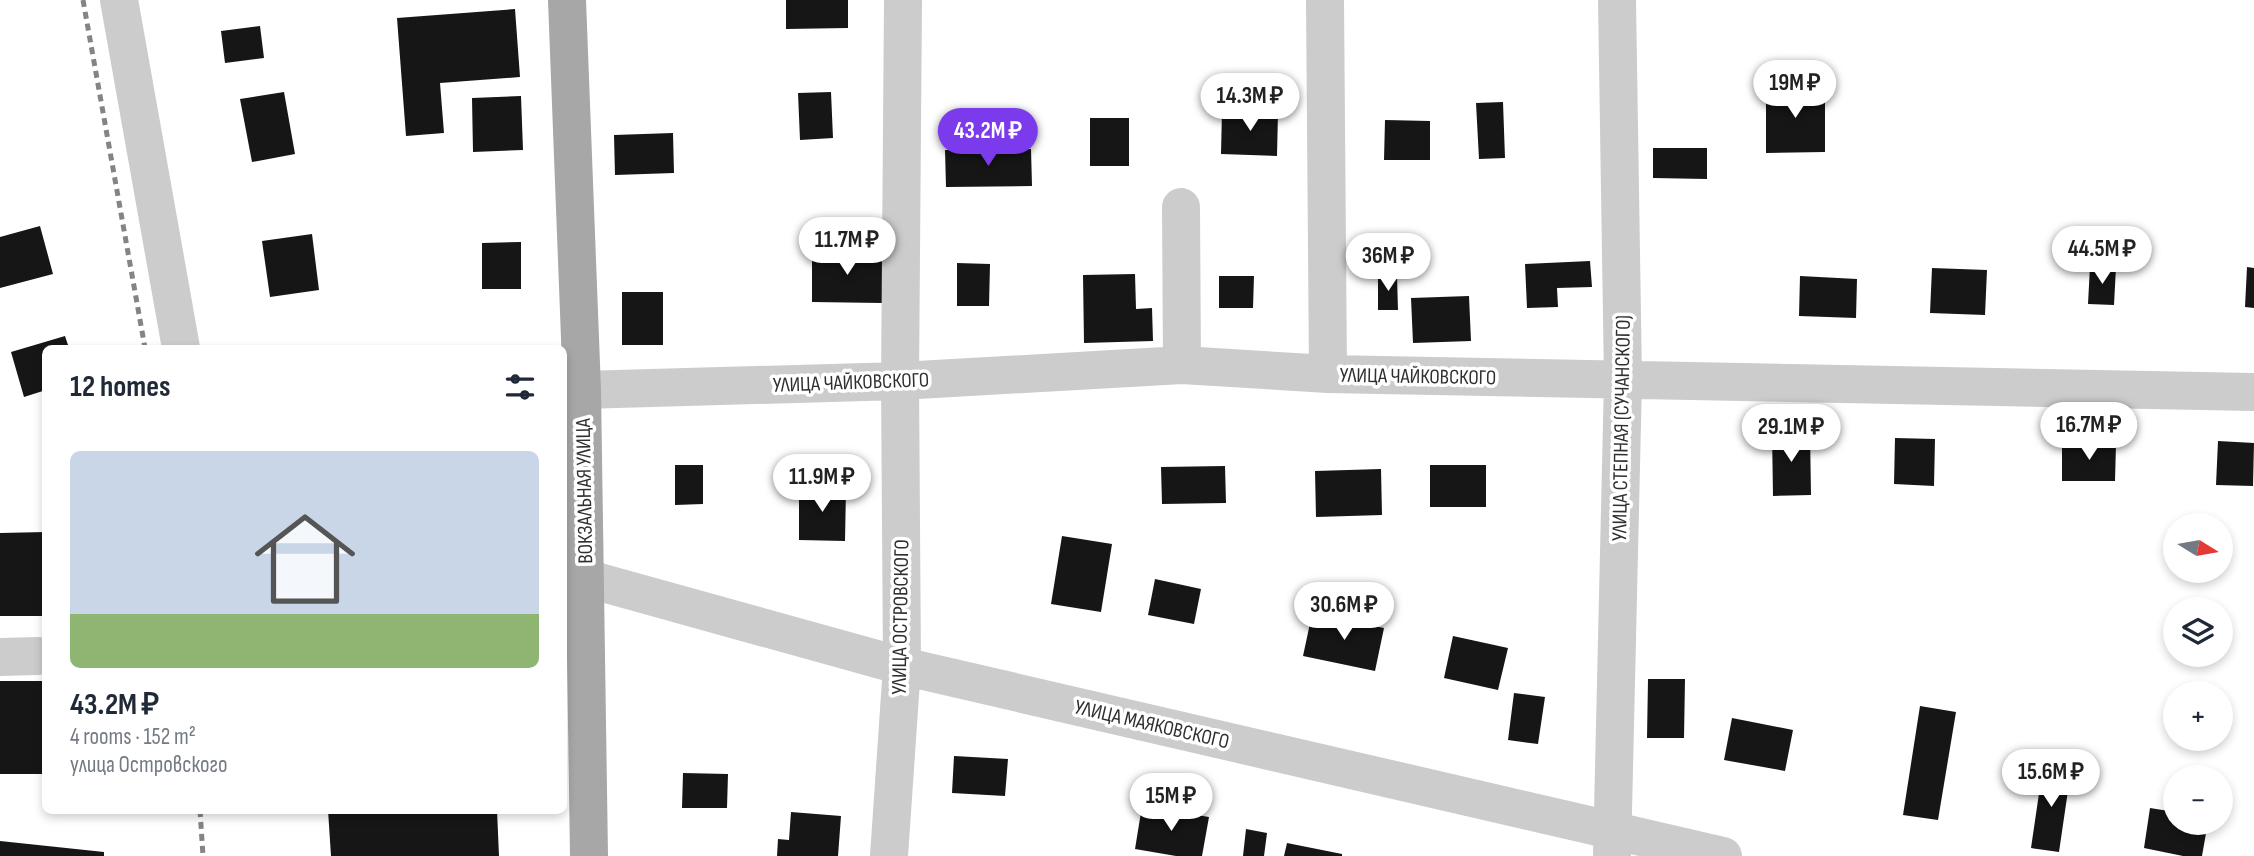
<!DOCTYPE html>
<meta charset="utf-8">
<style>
body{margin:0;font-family:"Sofia Sans Condensed",sans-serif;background:#f6f6f7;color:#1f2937;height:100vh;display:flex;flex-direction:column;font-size:26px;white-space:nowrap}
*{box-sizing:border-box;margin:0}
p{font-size:23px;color:#747a83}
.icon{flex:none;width:38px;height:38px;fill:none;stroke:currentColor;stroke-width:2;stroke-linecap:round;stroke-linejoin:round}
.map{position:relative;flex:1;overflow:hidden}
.drawer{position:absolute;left:42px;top:345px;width:525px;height:469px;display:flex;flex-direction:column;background:#fff;border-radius:10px;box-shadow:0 4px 10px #0003}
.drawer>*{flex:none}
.needle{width:46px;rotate:101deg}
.fabs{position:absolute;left:2163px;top:513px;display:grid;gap:14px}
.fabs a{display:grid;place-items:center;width:70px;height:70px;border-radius:50%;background:#fff;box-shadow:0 4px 10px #0003;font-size:35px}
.price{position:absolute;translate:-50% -60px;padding:0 16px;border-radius:24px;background:#fff;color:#222;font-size:23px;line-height:46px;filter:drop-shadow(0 2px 4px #0008)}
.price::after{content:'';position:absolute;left:50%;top:42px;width:21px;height:16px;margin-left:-10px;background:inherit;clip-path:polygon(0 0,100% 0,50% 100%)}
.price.selected{background:#7c3aed;color:#fff}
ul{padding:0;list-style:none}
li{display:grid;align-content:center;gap:14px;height:371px;padding:0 28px}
li span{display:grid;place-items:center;height:217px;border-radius:10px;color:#555}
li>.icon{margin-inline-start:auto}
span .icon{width:126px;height:126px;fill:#fffc;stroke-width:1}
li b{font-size:30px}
h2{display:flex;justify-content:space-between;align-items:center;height:84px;padding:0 28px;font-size:30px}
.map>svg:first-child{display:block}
.building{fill:#161616}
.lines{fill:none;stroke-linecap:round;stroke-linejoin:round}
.minor{stroke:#ccc;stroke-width:38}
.major{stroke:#a7a7a7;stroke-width:38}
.rail{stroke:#848484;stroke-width:5;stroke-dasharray:7 5;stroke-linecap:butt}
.labels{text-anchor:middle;stroke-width:7;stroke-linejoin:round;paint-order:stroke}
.street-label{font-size:21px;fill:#2f2f2f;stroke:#fff}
</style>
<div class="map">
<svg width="2254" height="856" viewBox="0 0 2254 856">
<rect width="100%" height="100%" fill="#fff"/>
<!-- building -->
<path class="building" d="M786,0h62v28l-62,1z
M515,9l5,68 -80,6 4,50 -38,3 -9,-118z
M260,26l4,32 -39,5 -4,-32z
M1766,88h59v64l-59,1z
M284,92l11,62 -43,8 -12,-63z
M831,92l2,46 -33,2 -2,-47z
M521,96l2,54 -50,2 -1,-54z
M1503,102l2,56 -26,1 -3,-56z
M1222,110l56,2 -1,44 -56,-2z
M1090,118h39v48h-39z
M1385,120l45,1v39h-46z
M673,133l1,40 -59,2 -1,-40z
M1653,148h54v31l-54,-1z
M1031,149l1,37 -86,1 -1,-37z
M40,226l13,48 -53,14v-51z
M312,234l7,56 -49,7 -8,-56z
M521,242v47h-39v-46z
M812,252h70v51l-70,-1z
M1590,261l2,26 -35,1 1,19 -31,1 -2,-44z
M957,263l33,1 -1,42h-32z
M2090,266l26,1 -2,38 -26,-1z
M2247,267l7,1v40l-9,-1z
M1932,268l55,2 -2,45 -55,-2z
M1135,274l1,35 16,-1 1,33 -69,2 -1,-68z
M1219,276h35l-1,32h-34z
M1378,276h19l1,34h-20z
M1800,276l57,3 -1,39 -57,-2z
M622,292h41v53h-41z
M1469,296l2,45 -58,2 -2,-45z
M65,336l4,12h-23v42l-22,7 -13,-45z
M1772,432h38l1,63 -38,1z
M1895,438l40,1 -1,47 -40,-2z
M2218,441l36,2 -1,43 -37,-1z
M2062,444h54l-1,37h-53z
M675,465h28v39l-28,1z
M1430,465h56v42h-56z
M1225,466l1,37 -64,1 -1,-37z
M1381,469l1,46 -66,2 -1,-46z
M799,488l47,1 -1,52 -46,-1z
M46,532v84h-46v-83z
M1062,536l50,8 -11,68 -50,-8z
M1155,579l46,10 -7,35 -46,-9z
M1312,614l72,14 -9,43 -72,-15z
M1453,636l55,12 -10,42 -54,-12z
M1648,679h37l-1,59h-37z
M0,681h46v93h-46z
M1514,693l31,4 -7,47 -30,-4z
M1920,706l36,6 -18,108 -35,-5z
M1732,718l61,12 -8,41 -61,-11z
M954,756l54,3 -3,37 -53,-3z
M2043,766l28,4 -12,82 -28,-4z
M683,773l45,1 -1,34h-45z
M1142,806l67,11 -7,39h-26l-41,-7z
M2150,808l25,4v10h33l-6,34h-19l-39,-8z
M328,810h169l2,46h-168z
M791,812l50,4 -3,40h-61l1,-17 11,1z
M1246,829l21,4 -3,23h-21z
M0,841l104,11v4h-104z
M1287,843l55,11v2h-58z"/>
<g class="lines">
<!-- minor -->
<path class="minor" d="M119,0l62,348
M1325,0l3,374
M1181,207l1,158
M582,390l318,-9 282,-16 146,9 926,18
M585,578l317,88 821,190
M0,657l38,-1
M1612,855l11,-475 -6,-380
M889,856l13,-190 -2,-285 3,-381"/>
<!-- major -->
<path class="major" d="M567,0l15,390 7,466"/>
<!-- rail -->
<path class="rail" d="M83,0l62,348
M200,810l3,46"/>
</g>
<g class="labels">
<!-- street labels -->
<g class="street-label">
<text transform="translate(1418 376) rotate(1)" y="7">УЛИЦА ЧАЙКОВСКОГО</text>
<text transform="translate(851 382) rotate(-2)" y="7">УЛИЦА ЧАЙКОВСКОГО</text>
<text transform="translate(1621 428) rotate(-89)" y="7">УЛИЦА СТЕПНАЯ (СУЧАНСКОГО)</text>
<text transform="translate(584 491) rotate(-91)" y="7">ВОКЗАЛЬНАЯ УЛИЦА</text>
<text transform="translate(900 617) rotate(-89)" y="7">УЛИЦА ОСТРОВСКОГО</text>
<text transform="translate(1152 724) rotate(13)" y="7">УЛИЦА МАЯКОВСКОГО</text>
</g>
</g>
</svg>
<div class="fabs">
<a><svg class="needle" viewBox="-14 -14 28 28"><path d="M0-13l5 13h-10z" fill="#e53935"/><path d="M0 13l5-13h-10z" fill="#747a83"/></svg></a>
<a><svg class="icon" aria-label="layers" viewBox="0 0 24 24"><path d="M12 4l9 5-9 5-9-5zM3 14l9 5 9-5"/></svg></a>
<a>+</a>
<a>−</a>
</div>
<b class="price" style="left:1795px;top:120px">19M ₽</b>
<b class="price" style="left:1250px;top:133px">14.3M ₽</b>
<b class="price selected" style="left:988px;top:168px">43.2M ₽</b>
<b class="price" style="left:847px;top:277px">11.7M ₽</b>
<b class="price" style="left:2102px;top:286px">44.5M ₽</b>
<b class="price" style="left:1388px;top:293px">36M ₽</b>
<b class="price" style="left:2089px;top:462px">16.7M ₽</b>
<b class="price" style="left:1791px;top:464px">29.1M ₽</b>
<b class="price" style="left:822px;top:514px">11.9M ₽</b>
<b class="price" style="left:1344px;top:642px">30.6M ₽</b>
<b class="price" style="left:2051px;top:809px">15.6M ₽</b>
<b class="price" style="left:1171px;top:833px">15M ₽</b>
<section class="drawer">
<h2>12 homes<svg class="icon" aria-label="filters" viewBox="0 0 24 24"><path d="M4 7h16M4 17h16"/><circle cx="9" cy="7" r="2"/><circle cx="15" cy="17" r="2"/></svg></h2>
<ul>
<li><span style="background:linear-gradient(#c9d6e8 75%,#8fb573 0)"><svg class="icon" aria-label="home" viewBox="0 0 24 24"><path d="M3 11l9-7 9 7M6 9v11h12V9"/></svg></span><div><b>43.2M ₽</b><p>4 rooms · 152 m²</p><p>улица Островского</p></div></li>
</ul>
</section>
</div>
